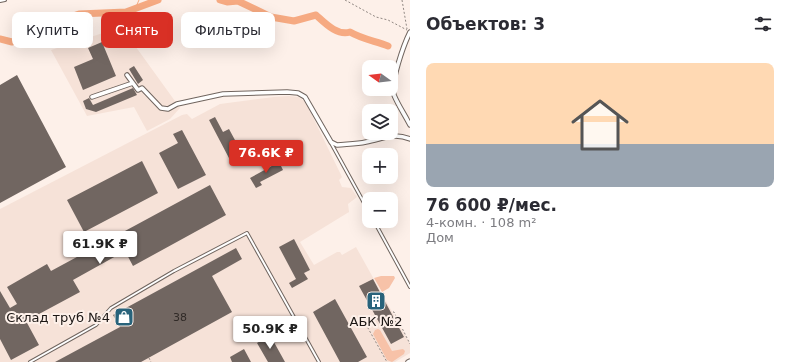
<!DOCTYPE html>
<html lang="ru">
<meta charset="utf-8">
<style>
body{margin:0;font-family:"DejaVu Sans",sans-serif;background:#f7f7f7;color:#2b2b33;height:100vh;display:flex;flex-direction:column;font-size:15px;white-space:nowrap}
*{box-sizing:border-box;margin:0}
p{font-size:13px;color:#7c7c81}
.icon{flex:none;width:22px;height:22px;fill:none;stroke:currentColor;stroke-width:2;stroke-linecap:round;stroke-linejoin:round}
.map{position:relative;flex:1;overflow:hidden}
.drawer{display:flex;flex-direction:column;background:#fff;width:380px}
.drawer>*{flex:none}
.guide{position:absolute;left:12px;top:12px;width:338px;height:36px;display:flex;gap:8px}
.needle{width:26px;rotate:285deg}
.buttons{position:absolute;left:362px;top:60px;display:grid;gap:8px}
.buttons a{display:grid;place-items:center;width:36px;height:36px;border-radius:8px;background:#fff;box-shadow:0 4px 16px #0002;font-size:20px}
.price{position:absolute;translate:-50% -34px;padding:0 9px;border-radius:4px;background:#fff;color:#222;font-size:13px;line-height:26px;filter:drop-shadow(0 1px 2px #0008)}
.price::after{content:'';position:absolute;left:50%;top:24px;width:12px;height:9px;margin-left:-6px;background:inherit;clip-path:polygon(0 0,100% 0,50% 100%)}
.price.current{background:#d93025;color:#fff}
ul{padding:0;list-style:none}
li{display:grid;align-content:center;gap:8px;height:212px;padding:0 16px}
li+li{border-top:1px solid #e1e1e2}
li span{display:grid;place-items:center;height:124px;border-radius:8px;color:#555}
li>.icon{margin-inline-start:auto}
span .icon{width:72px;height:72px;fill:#fffc;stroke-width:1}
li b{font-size:17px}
h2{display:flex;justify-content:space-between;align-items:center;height:48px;padding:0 16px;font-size:17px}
.chip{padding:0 14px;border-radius:8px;background:#fff;box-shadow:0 4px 16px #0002;font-size:14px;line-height:36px}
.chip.current{background:#d93025;color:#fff}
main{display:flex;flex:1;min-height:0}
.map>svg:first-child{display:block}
.built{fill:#f6e2d8}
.green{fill:#f7c2a8}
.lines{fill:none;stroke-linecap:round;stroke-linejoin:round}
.stream{stroke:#f6aa82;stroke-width:1}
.river{stroke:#f6aa82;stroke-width:7}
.building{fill:#716661}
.lane-casing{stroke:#70655f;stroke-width:4}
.street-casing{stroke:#70655f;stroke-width:5.5}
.path{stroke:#908782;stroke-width:1;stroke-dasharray:2 2;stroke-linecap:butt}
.lane{stroke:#fff;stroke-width:2}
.street{stroke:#fff;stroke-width:3.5}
.labels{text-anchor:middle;stroke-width:4;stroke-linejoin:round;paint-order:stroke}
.number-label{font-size:11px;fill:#302a27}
.poi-label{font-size:13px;fill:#1b1614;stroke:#fdf0e9;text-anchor:end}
</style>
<main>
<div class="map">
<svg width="410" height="362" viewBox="0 0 410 362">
<rect width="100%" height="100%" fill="#fdf0e9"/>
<!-- built -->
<path class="built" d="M109,31l19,5 52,72 -10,11 -23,12 -13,-24 -47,9 -36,-66z
M289,96l9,1 5,3 5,7 34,70 -3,3 3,7 9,1 6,9 -9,7 1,8 -49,30 14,23 23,-13h3l2,3 14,-8 54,97v9l-15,9h-395v-153l182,-94 5,-1 5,5 28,-15 54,-7z"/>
<!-- green -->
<path class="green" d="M381,276h13l1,2 -6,10 -7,4 -8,-14z
M378,329l2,1 12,21 11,-2 2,2 -1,3 -12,8 -5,-2 -14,-26 2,-4z"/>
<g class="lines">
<!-- stream -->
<path class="stream" d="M135,9l4,-9"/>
<!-- river -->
<path class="river" d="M220,0l7,2 11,-1 33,16 23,4 22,-6c9,8 21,21 34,17 12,7 25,9 38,14
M0,39l12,3 41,-19 26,-9 47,-2 32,-12"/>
</g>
<!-- building -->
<path class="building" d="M102,42l14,34 -33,14 -9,-23 19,-8 -5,-11z
M134,66l9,14 -5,4 -9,-15z
M17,75l49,92 -66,36v-118z
M133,88l4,7 -41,17 -10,-3 -3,-8 6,-3 4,7z
M215,117l8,15 6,-3 13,24 -12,7 -21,-40z
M182,130l24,45 -28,14 -19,-36 19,-10 -5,-9z
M142,161l16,32 -74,39 -17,-32z
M279,162l4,8 -23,12 2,3 -6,3 -6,-10z
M210,185l16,30 -93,51 -8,-15 -52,29 7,12 -54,29 13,24 -28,15 -11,-21v-48l10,17 7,-4 -10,-17 40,-23 4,7z
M294,239l16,31 -6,3 4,6 -16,9 -3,-5 7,-4 -17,-32z
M236,248l6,11 -30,17 20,36 -91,50h-86l65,-35 -7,-12z
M373,279l31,58 -13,7 -32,-58z
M335,299l32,58 -9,5h-18l-27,-50z
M270,335l15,27h-17l-11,-19z
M244,349l7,13h-19l-2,-5z"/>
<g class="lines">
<defs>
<path id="lane" d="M0,1l5,-1
M331,143l38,69
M374,221l36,66
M30,362l66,-37 15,-17 63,-37 73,-38 72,129"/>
<path id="street" d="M410,32c-6,12 -20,51 -16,63 4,10 11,20 16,30
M127,75l11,15 4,-2 19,20 7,1 9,-5 46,-10 64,-2 11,1 7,4 26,45 6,3c10,-1 20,-1 29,-3 17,-3 27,-10 44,-3
M92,97l41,-14
M408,362l2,-1"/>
</defs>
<!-- lane casing -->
<use href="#lane" class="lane-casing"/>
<!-- street casing -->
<use href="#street" class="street-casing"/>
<!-- path -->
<path class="path" d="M345,0l31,17 12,3 19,10
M402,0l5,29
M393,312h1l16,32
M375,315l-11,6 23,41
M149,358l2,4"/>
<!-- lane -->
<use href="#lane" class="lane"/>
<!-- street -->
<use href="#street" class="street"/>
</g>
<!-- icons -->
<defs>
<symbol id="building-square" viewBox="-11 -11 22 22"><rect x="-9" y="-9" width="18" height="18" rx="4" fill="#28637b" stroke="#fdf0e9"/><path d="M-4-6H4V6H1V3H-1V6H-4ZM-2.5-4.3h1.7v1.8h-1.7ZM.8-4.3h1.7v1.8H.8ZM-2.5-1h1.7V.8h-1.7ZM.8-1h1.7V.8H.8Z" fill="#fff"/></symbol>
<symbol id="shop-square" viewBox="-11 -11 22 22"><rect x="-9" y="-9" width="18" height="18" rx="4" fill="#28637b" stroke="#fdf0e9"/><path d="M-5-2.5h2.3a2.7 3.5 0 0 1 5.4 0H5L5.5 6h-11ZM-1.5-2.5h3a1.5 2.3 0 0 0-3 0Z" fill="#fff"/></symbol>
</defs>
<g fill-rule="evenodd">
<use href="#building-square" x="365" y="290" width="22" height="22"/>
<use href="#shop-square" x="113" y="306" width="22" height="22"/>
</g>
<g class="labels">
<!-- number labels -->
<g class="number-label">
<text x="180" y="321">38</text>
</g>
<!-- poi labels -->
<g class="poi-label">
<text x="110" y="322">Склад труб №4</text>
<text x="376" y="326" text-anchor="middle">АБК №2</text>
</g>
</g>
</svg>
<div class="buttons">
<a><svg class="needle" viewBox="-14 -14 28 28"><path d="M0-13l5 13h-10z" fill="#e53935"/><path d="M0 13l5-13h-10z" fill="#7c7c81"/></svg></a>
<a><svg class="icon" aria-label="layers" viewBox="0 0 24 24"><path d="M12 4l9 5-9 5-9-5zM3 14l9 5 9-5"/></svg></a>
<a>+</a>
<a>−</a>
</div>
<b class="price current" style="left:266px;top:174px">76.6K ₽</b>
<b class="price" style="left:100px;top:265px">61.9K ₽</b>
<b class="price" style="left:270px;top:350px">50.9K ₽</b>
<div class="guide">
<a class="chip">Купить</a>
<a class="chip current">Снять</a>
<a class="chip">Фильтры</a>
</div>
</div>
<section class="drawer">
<h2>Объектов: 3<svg class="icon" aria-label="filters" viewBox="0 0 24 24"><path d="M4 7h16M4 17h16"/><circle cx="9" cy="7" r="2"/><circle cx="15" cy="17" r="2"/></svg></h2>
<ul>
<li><span style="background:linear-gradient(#ffd9b3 65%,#9aa5b1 0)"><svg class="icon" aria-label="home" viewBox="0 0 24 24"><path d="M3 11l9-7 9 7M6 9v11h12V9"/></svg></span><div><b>76 600 ₽/мес.</b><p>4-комн. · 108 m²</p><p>Дом</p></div></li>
</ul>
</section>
</main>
